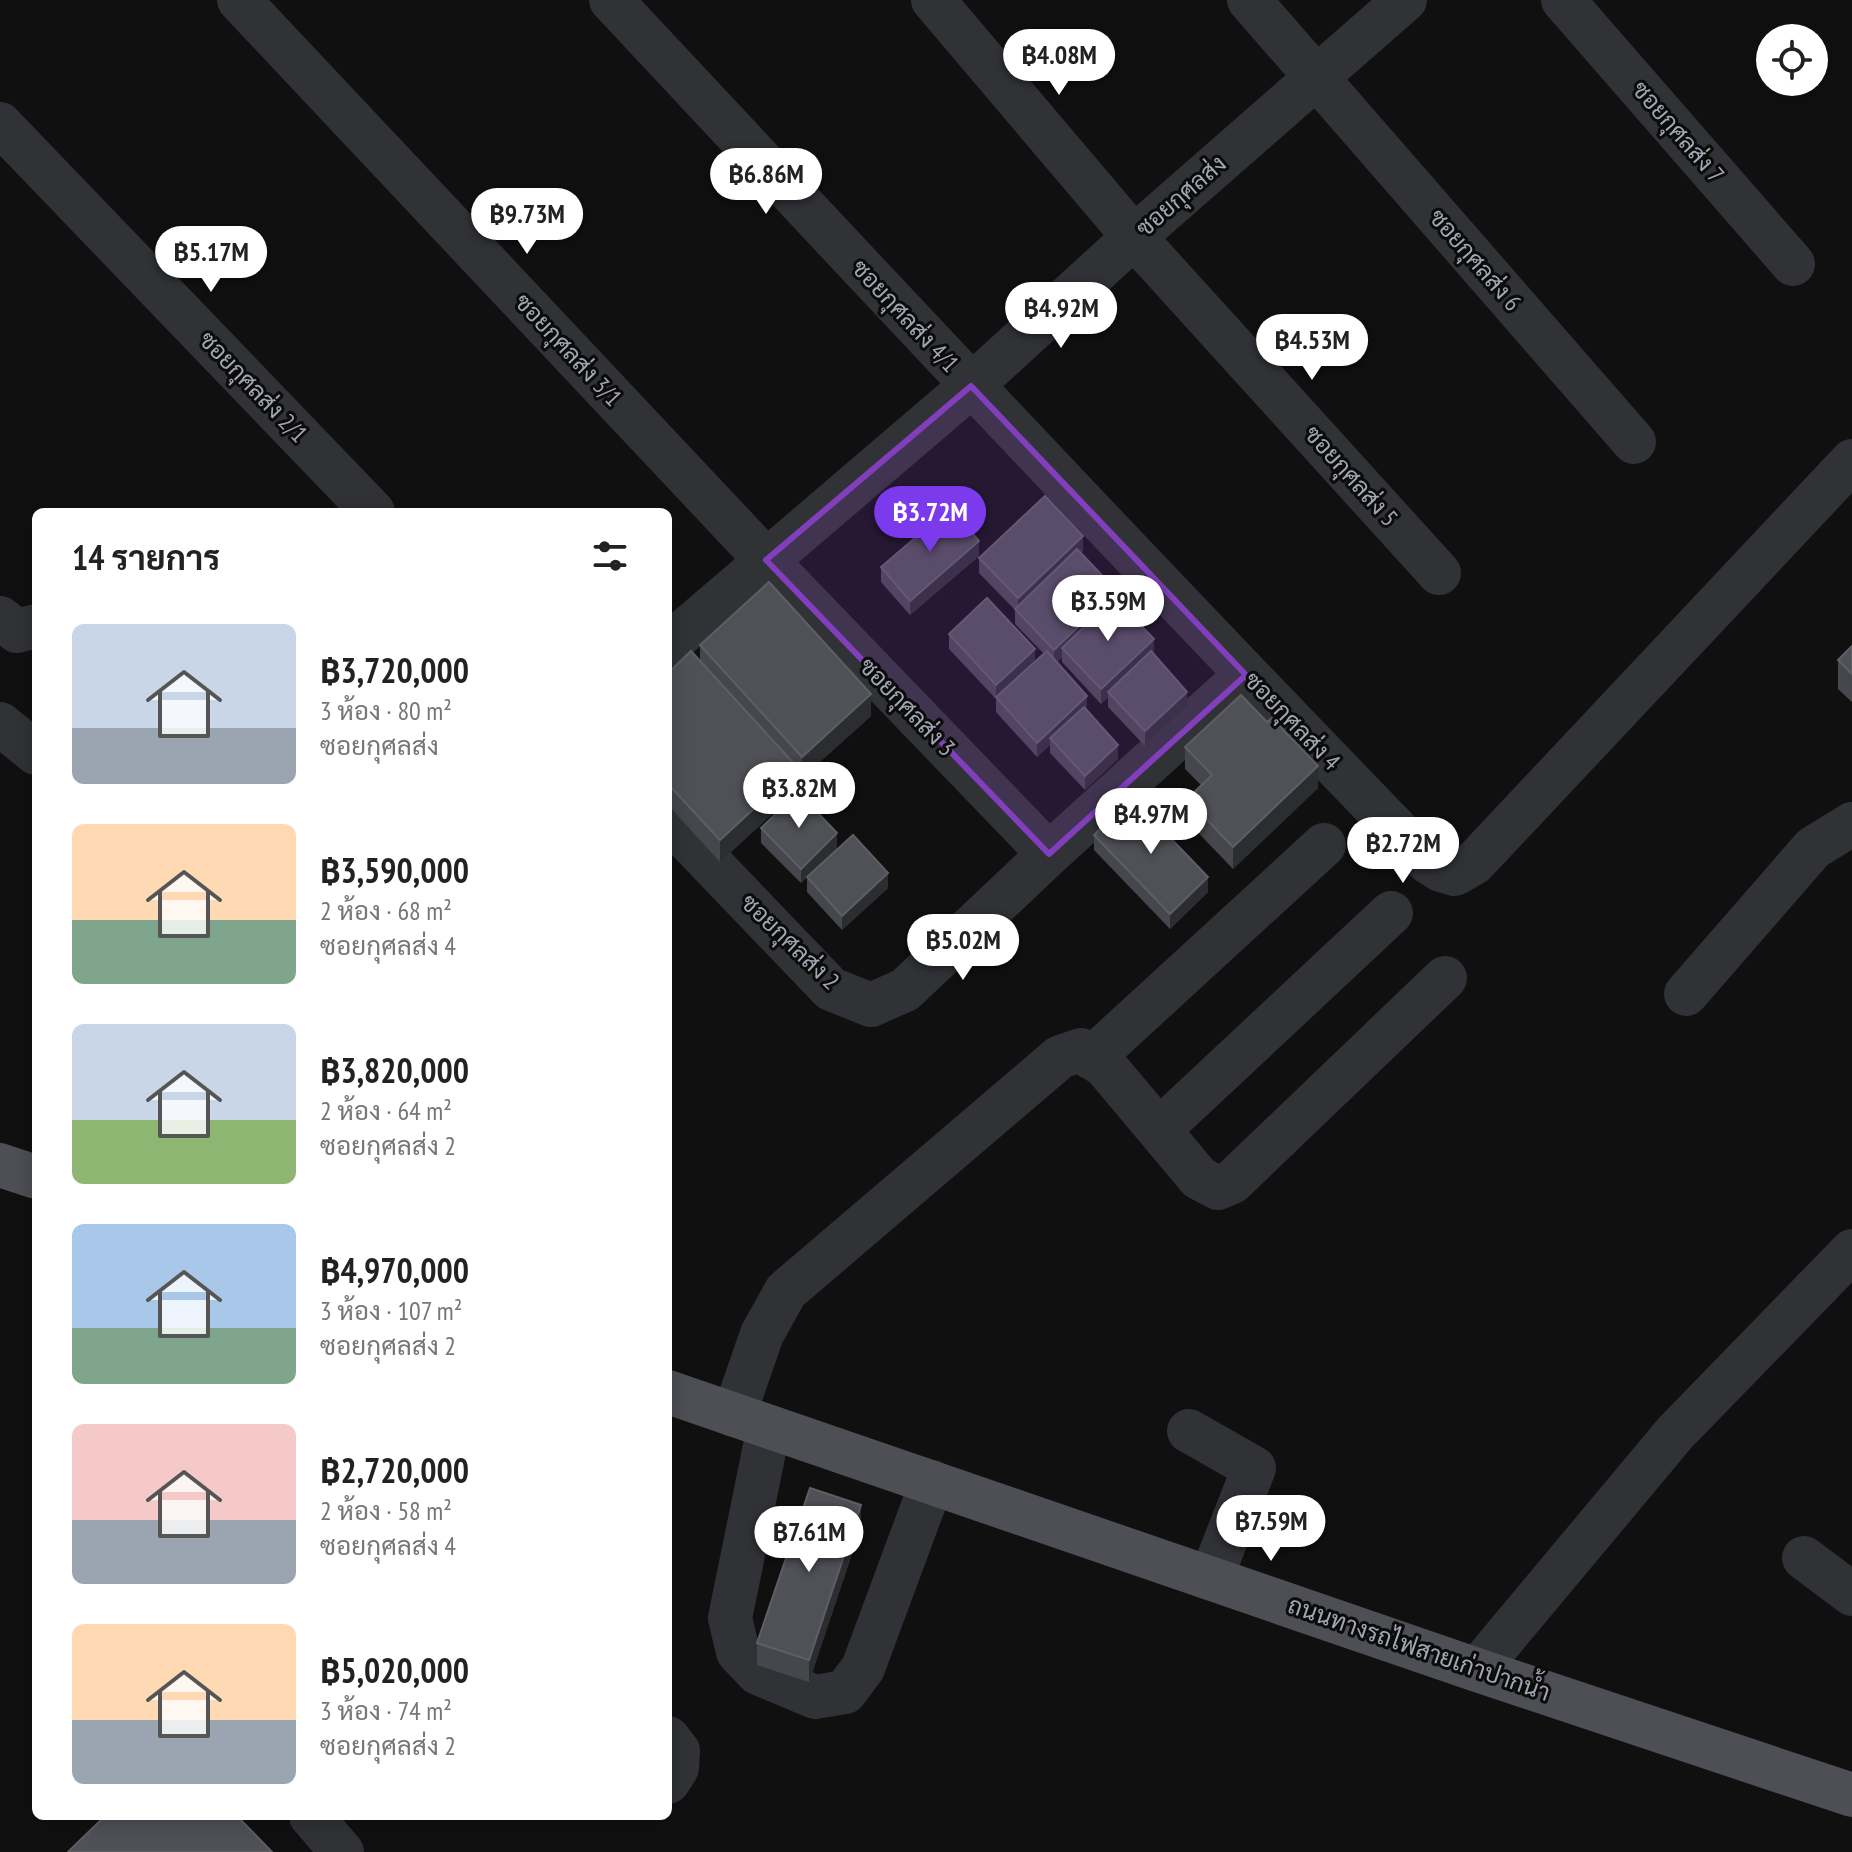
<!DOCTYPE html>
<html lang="th">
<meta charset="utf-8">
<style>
body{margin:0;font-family:"PT Sans Narrow",Sarabun,sans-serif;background:#f2f2f2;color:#222;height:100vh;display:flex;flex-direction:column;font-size:30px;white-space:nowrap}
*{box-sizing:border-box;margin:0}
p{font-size:26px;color:#767676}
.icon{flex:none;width:44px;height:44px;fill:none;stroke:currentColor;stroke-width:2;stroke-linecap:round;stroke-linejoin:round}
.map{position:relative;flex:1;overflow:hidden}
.panel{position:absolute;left:32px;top:508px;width:640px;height:1312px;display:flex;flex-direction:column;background:#fff;border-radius:12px;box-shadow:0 4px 20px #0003}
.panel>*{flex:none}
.fabs{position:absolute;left:1756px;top:24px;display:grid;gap:16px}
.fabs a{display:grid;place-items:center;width:72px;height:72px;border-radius:50%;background:#fff;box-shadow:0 4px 20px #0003;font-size:40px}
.price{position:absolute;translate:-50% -68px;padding:0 18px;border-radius:28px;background:#fff;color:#222;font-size:26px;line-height:52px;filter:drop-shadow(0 2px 4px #0008)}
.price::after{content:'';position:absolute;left:50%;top:48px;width:24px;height:18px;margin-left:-12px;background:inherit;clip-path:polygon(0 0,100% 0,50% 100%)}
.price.active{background:#7c3aed;color:#fff}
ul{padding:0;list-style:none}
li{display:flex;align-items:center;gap:24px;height:200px;padding:0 40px}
li span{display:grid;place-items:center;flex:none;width:224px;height:160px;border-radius:12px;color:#555}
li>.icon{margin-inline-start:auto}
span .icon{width:96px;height:96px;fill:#fffc;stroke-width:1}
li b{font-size:34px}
h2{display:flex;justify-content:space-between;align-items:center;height:96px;padding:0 40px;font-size:34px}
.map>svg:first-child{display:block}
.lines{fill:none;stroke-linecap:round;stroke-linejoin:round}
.minor{stroke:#313236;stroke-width:44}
.major{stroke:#4d4f55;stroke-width:44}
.wall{fill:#46474c}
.shaded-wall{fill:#2c2d30}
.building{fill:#505157;stroke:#5d5f65;stroke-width:2}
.marked{fill:#813ebd;fill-opacity:0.2;stroke:#813ebd;stroke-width:6;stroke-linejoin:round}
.labels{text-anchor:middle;stroke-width:6;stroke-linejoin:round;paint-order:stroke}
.street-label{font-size:24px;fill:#a2a6b2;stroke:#0b0b0c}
</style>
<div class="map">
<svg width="1852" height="1852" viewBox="0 0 1852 1852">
<rect width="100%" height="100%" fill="#101011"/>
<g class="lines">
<!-- minor -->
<path class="minor" d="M239,0l527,560 283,294
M611,0c270,289 541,578 817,862l13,8 14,4 19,-11 378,-402
M933,0l201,237 305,336
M1249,0l385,442
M1563,0l230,264
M0,124l373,388
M0,618l17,13 19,-5
M668,645l303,-259 163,-149 271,-237
M0,724l36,29
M668,819l163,170 40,16 34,-15 144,-136 197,-179
M1686,994l127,-146 39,-24
M1092,1058l232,-213
M1159,1130l232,-217
M734,1415l28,-81 24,-43 274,-234 21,-7 24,16 94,112 19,10 14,-6 213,-204
M769,1427l-39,191 8,34 20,21 57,24 30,-5 18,-24 69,-186
M1189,1431l65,37 -43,110
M1804,1558l48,36
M1477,1670l198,-237 177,-182
M668,1738l10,13 -1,17 -9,14
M311,1816l31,36"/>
<!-- major -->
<path class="major" d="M0,1165l36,12
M668,1392l809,278 375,125"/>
</g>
<!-- wall -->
<path class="wall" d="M1083,551l-2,2 35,47 71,106 -42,40 -37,-39v-10l-7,7 -39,-42v-5l-5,5 61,97 -33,31 -35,-37v-8l-13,12 -41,-45v-13l-47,-50v-15l86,28 9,-8 -29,-30v-14l-36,-37v-15z
M979,556l-69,59 -29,-33v-15z
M700,645l171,71 -69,62 -4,-4v16l-78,72 -52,-57v-132l32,-13z
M1852,646v56l-14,-13v-29z
M1185,747l133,41 -85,81 -46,-48v-22l14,-14 -16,-16z
M761,828l76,20 -26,26 77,14 -46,42 -35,-38v-15l-6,6 -40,-40z
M1094,835l114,57 -38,37 -76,-79z
M861,1527l-52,155 -52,-17v-22z"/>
<!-- shaded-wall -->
<path class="shaded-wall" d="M1083,536v15l-65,62v-15z
M979,541v15l-69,59v-14z
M1116,590v15l-54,43v9l-8,8v-15z
M1154,639v15l-46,38v5l-7,7v-15z
M1035,649v15l-39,36v-15z
M1187,692v14l-42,40v-15z
M871,694v22l-69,62v-21z
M1087,696v15l-37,27v7l-13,12v-14z
M1118,745v14l-33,31v-14z
M1318,766v22l-85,81v-22z
M798,768v22l-78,72v-22z
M837,833v15l-36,35v-14z
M888,873v15l-46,42v-14z
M1208,877v15l-38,37v-15z
M861,1505v22l-52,155v-22z"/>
<!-- building -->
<path class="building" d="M1045,496l38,40 -65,62 -39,-40z
M950,508l29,33 -69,60 -29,-34z
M1077,549l39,41 -62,60 -39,-41z
M769,582l102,112 -69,63 -102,-112z
M987,598l48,51 -39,36 -47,-51z
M1114,598l40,41 -53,50 -39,-41z
M1852,646v28l-14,-14z
M691,651l107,117 -78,72 -52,-56v-111z
M1047,651l40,45 -50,47 -41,-46z
M1151,651l36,41 -42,39 -37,-39z
M1241,695l26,27 5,-4 46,48 -85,81 -46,-48 25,-24 -27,-28z
M1084,707l34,38 -33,31 -35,-38z
M798,792l39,41 -36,36 -40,-41z
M1132,798l76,79 -38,37 -76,-79z
M853,835l35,38 -46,43 -35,-39z
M810,1488l51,17 -52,155 -52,-17z
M105,1816h132l35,36h-204z"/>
<!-- marked area -->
<path class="marked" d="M971,386l275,289 -197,179 -283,-294z"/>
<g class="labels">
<!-- street labels -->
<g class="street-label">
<text transform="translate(1678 132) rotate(49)" y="8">ซอยกุศลส่ง 7</text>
<text transform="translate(1181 196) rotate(-41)" y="8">ซอยกุศลส่ง</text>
<text transform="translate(1475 260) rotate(49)" y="8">ซอยกุศลส่ง 6</text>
<text transform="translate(905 316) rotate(47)" y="8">ซอยกุศลส่ง 4/1</text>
<text transform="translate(568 350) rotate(47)" y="8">ซอยกุศลส่ง 3/1</text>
<text transform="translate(253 387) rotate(46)" y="8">ซอยกุศลส่ง 2/1</text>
<text transform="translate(1351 476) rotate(48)" y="8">ซอยกุศลส่ง 5</text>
<text transform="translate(907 707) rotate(46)" y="8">ซอยกุศลส่ง 3</text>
<text transform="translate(1292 721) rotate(46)" y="8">ซอยกุศลส่ง 4</text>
<text transform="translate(790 942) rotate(44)" y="8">ซอยกุศลส่ง 2</text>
<text transform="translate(1419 1649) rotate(19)" y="8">ถนนทางรถไฟสายเก่าปากน้ำ</text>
</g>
</g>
</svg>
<div class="fabs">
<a><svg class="icon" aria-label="locate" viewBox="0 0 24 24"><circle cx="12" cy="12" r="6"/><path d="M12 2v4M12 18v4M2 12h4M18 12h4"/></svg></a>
</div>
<b class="price" style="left:1059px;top:97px">฿4.08M</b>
<b class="price" style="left:766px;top:216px">฿6.86M</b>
<b class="price" style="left:527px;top:256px">฿9.73M</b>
<b class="price" style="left:211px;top:294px">฿5.17M</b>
<b class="price" style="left:1061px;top:350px">฿4.92M</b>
<b class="price" style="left:1312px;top:382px">฿4.53M</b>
<b class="price active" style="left:930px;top:554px">฿3.72M</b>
<b class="price" style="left:1108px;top:643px">฿3.59M</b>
<b class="price" style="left:799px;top:830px">฿3.82M</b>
<b class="price" style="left:1151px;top:856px">฿4.97M</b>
<b class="price" style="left:1403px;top:885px">฿2.72M</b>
<b class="price" style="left:963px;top:982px">฿5.02M</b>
<b class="price" style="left:1271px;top:1563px">฿7.59M</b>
<b class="price" style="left:809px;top:1574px">฿7.61M</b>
<section class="panel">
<h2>14 รายการ<svg class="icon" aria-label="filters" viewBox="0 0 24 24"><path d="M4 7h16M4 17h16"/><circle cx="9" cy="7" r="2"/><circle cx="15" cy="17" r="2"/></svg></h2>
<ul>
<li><span style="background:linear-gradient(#c9d6e8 65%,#9aa5b1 0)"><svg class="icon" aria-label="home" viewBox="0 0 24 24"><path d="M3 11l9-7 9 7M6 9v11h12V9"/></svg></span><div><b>฿3,720,000</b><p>3 ห้อง · 80 m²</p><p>ซอยกุศลส่ง</p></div></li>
<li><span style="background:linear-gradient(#ffd9b3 60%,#7fa58c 0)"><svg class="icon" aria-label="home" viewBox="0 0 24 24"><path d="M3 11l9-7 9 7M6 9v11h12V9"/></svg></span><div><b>฿3,590,000</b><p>2 ห้อง · 68 m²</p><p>ซอยกุศลส่ง 4</p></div></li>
<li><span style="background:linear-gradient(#c9d6e8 60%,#8fb573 0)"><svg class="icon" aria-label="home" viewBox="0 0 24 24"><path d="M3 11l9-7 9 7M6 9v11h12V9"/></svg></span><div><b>฿3,820,000</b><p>2 ห้อง · 64 m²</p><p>ซอยกุศลส่ง 2</p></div></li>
<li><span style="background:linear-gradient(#a9c7e8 65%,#7fa58c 0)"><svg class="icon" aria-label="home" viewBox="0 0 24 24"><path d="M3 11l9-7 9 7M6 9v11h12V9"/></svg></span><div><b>฿4,970,000</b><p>3 ห้อง · 107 m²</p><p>ซอยกุศลส่ง 2</p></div></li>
<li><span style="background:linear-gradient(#f6c9c9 60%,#9aa5b1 0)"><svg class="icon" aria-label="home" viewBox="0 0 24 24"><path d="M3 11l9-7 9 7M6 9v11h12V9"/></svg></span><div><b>฿2,720,000</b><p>2 ห้อง · 58 m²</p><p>ซอยกุศลส่ง 4</p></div></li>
<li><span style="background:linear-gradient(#ffd9b3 60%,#9aa5b1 0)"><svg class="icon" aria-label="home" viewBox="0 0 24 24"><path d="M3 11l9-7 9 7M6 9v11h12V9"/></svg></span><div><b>฿5,020,000</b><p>3 ห้อง · 74 m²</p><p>ซอยกุศลส่ง 2</p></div></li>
</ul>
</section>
</div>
